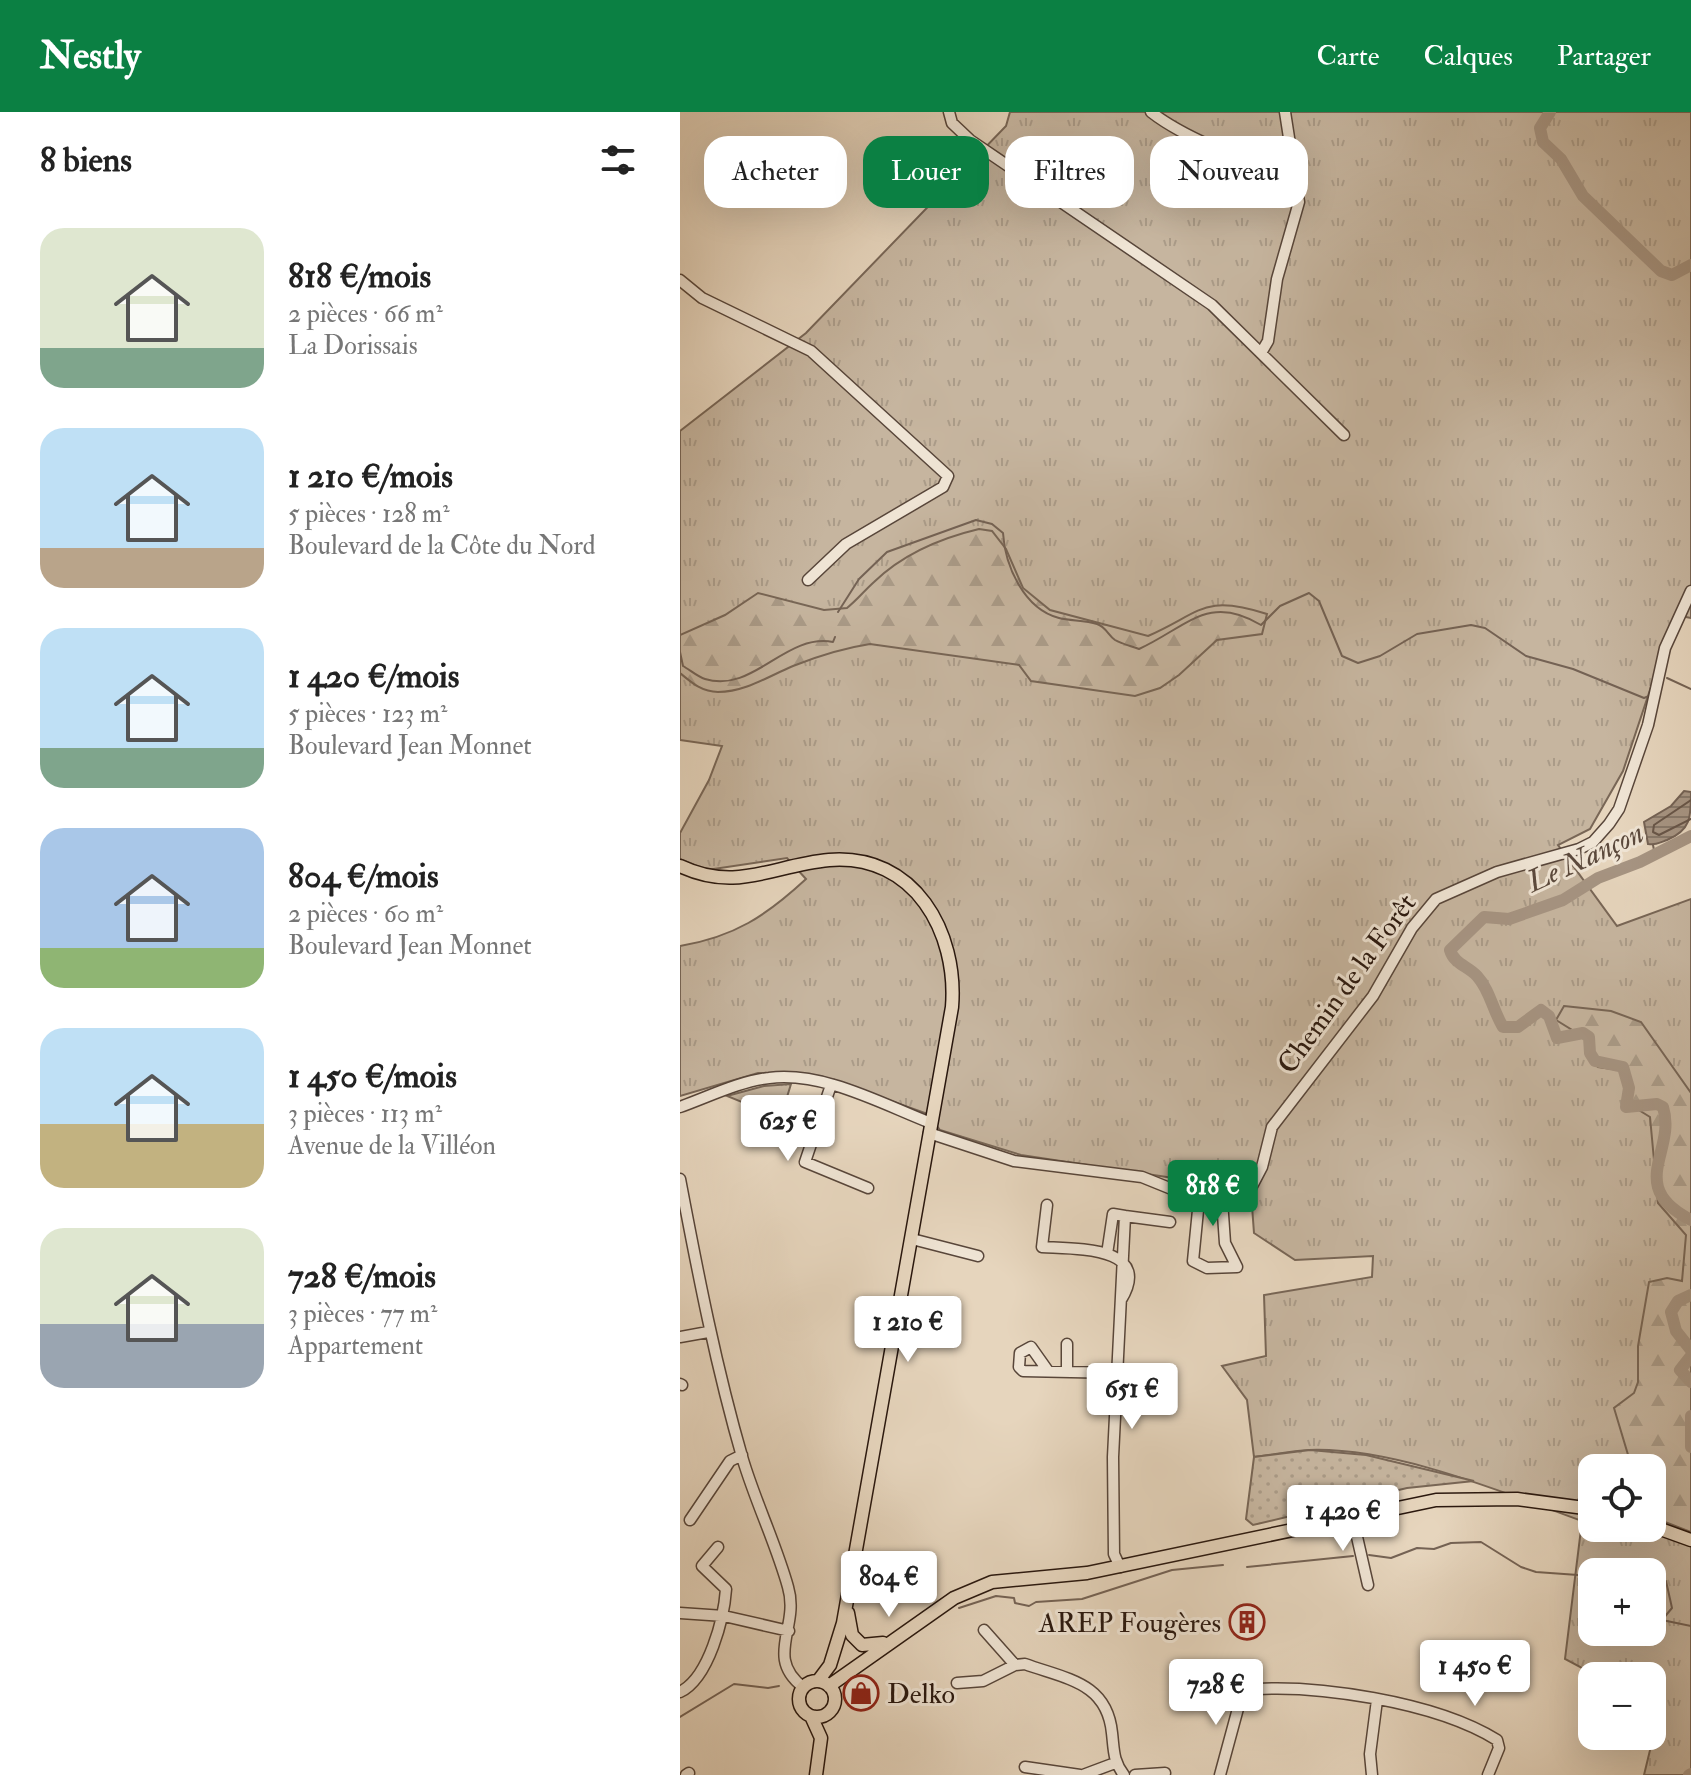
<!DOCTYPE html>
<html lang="fr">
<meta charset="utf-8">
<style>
body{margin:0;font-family:"IM FELL Double Pica",serif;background:#f2f2f2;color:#222;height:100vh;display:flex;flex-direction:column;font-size:30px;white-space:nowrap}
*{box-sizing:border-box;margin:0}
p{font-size:26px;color:#767676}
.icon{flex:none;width:44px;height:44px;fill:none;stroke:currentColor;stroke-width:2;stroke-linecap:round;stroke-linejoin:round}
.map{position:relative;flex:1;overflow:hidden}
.details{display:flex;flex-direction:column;background:#fff;width:680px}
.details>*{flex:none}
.guide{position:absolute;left:24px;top:24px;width:760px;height:72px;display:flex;gap:16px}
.fabs{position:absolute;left:898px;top:1342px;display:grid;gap:16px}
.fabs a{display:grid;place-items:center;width:88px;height:88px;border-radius:16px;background:#fff;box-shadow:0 8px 32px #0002;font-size:40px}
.price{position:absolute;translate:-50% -68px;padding:0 18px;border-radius:8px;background:#fff;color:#222;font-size:26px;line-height:52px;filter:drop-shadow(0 2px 4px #0008)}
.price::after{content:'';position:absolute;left:50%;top:48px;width:24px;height:18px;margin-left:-12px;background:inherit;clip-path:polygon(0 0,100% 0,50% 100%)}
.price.current{background:#0b8043;color:#fff}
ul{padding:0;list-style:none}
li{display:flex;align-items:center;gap:24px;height:200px;padding:0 40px}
li span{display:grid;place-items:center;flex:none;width:224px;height:160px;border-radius:24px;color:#555}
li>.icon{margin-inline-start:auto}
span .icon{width:96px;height:96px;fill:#fffc;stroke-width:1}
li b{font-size:34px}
h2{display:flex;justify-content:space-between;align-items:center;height:96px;padding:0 40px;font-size:34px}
.chip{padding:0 28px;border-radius:24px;background:#fff;box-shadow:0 8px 32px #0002;font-size:28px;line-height:72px}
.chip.current{background:#0b8043;color:#fff}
header{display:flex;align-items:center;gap:48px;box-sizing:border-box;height:112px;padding:0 40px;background:#0b8043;color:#fff}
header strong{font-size:38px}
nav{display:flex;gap:44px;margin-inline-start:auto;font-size:28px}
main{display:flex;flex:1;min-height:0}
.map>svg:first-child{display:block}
.grass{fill:url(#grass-tufts);stroke:#786656;stroke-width:2;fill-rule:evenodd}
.forest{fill:url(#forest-firs);stroke:#786656;stroke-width:2}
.garden{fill:url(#garden-dots);stroke:#786656;stroke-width:2}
.water{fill:url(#water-rules);stroke:#746254;stroke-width:2}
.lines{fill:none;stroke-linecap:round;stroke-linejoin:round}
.shore{stroke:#685648;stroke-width:2}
.stream{stroke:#746254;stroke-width:2}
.river{stroke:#a69482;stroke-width:12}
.minor-casing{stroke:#58463a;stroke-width:13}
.major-casing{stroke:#29170e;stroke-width:15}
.minor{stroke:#efe4d4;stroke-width:10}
.major{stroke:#e6d5bd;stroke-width:12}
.labels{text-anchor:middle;stroke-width:6;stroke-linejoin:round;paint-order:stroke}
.street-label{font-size:28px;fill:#29170e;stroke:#efe4d4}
.poi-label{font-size:28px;fill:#29170e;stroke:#efe4d4;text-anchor:end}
.water-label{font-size:30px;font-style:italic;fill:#5b493c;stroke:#efe4d4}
</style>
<header>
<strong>Nestly</strong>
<nav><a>Carte</a><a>Calques</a><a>Partager</a></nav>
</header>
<main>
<section class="details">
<h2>8 biens<svg class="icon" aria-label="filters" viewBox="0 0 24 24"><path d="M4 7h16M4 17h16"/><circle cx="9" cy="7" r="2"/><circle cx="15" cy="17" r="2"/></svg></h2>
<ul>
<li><span style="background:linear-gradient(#dfe7d0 75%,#7fa58c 0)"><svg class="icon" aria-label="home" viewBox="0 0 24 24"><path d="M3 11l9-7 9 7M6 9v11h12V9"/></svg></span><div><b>818 €/mois</b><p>2 pièces · 66 m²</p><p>La Dorissais</p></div></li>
<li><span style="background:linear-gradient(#bfe0f5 75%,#b9a48a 0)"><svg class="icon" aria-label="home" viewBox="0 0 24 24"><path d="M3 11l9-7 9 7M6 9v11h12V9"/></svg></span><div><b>1 210 €/mois</b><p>5 pièces · 128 m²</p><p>Boulevard de la Côte du Nord</p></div></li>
<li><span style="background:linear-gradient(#bfe0f5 75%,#7fa58c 0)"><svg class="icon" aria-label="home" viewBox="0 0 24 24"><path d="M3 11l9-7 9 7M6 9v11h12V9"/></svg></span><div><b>1 420 €/mois</b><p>5 pièces · 123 m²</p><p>Boulevard Jean Monnet</p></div></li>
<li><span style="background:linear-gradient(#a9c7e8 75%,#8fb573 0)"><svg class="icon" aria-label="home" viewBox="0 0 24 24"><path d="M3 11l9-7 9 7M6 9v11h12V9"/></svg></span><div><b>804 €/mois</b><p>2 pièces · 60 m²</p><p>Boulevard Jean Monnet</p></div></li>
<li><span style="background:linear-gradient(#bfe0f5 60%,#c2b280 0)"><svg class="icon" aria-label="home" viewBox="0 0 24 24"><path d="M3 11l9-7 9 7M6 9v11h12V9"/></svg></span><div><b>1 450 €/mois</b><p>3 pièces · 113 m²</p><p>Avenue de la Villéon</p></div></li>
<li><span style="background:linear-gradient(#dfe7d0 60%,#9aa5b1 0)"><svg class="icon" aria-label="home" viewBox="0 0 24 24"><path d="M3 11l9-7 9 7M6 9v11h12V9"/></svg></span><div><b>728 €/mois</b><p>3 pièces · 77 m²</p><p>Appartement</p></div></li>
</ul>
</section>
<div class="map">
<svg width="1011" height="1663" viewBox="0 0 1011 1663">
<defs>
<pattern id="grass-tufts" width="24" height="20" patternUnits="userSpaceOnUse" patternTransform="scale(2)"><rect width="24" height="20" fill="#c6b59f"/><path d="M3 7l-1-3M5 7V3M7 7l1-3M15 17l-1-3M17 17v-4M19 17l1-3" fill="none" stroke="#aa9b88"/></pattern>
<pattern id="forest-firs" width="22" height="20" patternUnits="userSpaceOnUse" patternTransform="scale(2)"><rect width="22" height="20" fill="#c6b59f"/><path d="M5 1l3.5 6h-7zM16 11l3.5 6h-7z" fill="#aa9b88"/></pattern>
<pattern id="garden-dots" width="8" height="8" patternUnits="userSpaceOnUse" patternTransform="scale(2)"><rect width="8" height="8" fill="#c6b59f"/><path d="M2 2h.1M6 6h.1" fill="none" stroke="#aa9b88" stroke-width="1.8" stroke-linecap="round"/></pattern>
<pattern id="water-rules" width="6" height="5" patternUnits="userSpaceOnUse" patternTransform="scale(2)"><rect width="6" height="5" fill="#a69482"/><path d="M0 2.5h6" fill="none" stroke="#877869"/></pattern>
</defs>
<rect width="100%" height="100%" fill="#e6d5bd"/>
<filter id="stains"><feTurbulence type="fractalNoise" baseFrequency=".0025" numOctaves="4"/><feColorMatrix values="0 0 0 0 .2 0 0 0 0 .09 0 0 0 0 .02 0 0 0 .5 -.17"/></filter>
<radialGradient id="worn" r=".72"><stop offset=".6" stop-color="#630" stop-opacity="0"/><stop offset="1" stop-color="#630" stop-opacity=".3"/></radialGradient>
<!-- grass -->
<path class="grass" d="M330,0h681v506l-16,-3 -52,156 -33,58 -32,16 59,81 74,-27v876h-47l8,-33v-66h-55l-32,-17 17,-138c-80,-29 -187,-74 -273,-71 -18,1 -37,5 -55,7l-7,-57 -25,-34 44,-10 -2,-61 108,-18 1,-21 -78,4 -41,-27 -2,-27 -59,-25 -172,-26 -81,-25 -12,-16 -107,-38 -63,-3 -78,23v-150c54,-9 86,-30 126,-67l-19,-21 -80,12 -27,-11v-26l29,-53 13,-34 -42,-6v-309l126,-98 200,-207zM912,1356h60v60h-60zM912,1460h60v60h-60z
M111,972l-8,26 33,10 -1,4 -7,-1 -2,5 -79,-32 37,-10z"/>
<!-- forest -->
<path class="forest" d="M299,417l13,2 14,18 17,39 27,22 98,26c53,-23 55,-43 119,-22l-5,20 -45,6 -38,35 -19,13 -25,8 -104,-15 -12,-16 -149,-21c-26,4 -52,12 -77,22 -24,10 -48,26 -75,26 -16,0 -26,-9 -38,-19v-38l45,-20 33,-22 66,17 23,-2c10,-8 18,-18 27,-26 29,-28 67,-44 105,-53z
M884,894l47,5 30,11 50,71v439l-39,-15v-49h-20l-18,-60 20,-15 4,-11v-36l11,-64 18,-4 15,3 4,-46 -28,-32 -8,-86 -21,-13 -3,-22 -7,-12 -21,-3 -9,-11 -4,-18 -29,-18z"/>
<!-- garden -->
<path class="garden" d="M630,1338l56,5 108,26 -67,7 -154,37 -7,-6 8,-62z"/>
<!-- water -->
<path class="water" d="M1004,679l7,1c0,25 0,38 -24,48 -8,3 -11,5 -19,4l-4,-22 27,-16z"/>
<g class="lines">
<!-- shore -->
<path class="shore" d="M1011,688l-37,25 -1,7 6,3 32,-16"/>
<!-- stream -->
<path class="stream" d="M158,500l21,-33 28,-27 89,-32 16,4 11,9c2,33 21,76 56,85 12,3 26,2 38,6 9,3 11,11 18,16 7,4 16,6 24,9 48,-22 69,-56 122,-24l19,-19 29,-13 10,8 23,55 16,7 22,-7 37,-22 54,-9 14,3 41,28 47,13 71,29 5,-2
M0,540l3,14c7,4 15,11 22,13 48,15 80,-46 128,-37l2,-5
M987,566l24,11
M973,733l2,10
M689,1443l22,3 26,-10 17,1 17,-6 30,-1 40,25 15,5 56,4
M567,1455l106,-11
M986,1469l6,27 -10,12 29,6
M279,1496l37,-12 18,2 1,5 14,3 7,-4 46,-3 90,-29 51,-5
M0,1605l54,-33 34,4 11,-2"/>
<!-- river -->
<path class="river" d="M870,0l-10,16 3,14 18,17 22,37 78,75 11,4 19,-10
M1011,724l-51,26 -42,16 -35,22 -54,19 -25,-2 -34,33c4,14 18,16 27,26 13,14 16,35 26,51h15l23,-17 8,6 8,22 26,-5 6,4 1,16 5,8 28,6 6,21 -3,19 31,-3 6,3c14,44 -38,79 28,113
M1011,1183l-13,6 -7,11 5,19 15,19
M1011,1244l-11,14 11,12
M1011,1304v31
M1009,1663l2,-1"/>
<defs>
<path id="minor" d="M269,0l3,11 18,17 242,165 132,130
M471,0c32,25 105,56 144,61
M0,168l22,18 109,53 137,125 -5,11 -97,57 -38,36
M581,241l7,-12 9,-62 22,-77 -14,-90
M151,973l-26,77 63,26
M0,995c28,-10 60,-26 89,-29 54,-7 113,26 162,45
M249,1021l85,28 128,16 57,23 42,-4 9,-6 12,-23 10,-40 101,-131 39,-68 24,-29 61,-27 82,-23 14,-7 16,-18 10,-15 29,-84 17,-77 26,-57
M0,1067c18,95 36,188 63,281 13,43 33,84 45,127 12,40 -24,70 15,100
M519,1088l-6,61 14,7 30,-1 -12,-24 -3,-43
M367,1093l-5,42c34,2 112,-1 79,53
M232,1127l66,17
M427,1142l6,-40 12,2
M0,1225l28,-5
M368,1259l-17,-24 -11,6 -1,14 4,4 96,2
M387,1259v-27
M0,1272l2,1
M672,1403l16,70
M10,1408l40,-59 12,-6
M440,1455l-6,-13 -1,-97 12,-241 45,6
M0,1501l44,3 65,15
M304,1518l31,35 10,-1c41,15 82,18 87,69 2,17 1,28 12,42
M277,1571l26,-2 32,-16
M0,1580c29,-14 44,-74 46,-103l-24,-23 16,-19
M345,1655l55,8
M6,1663l3,-2
M403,1663l32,-12
M455,1663l30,-2
M540,1663l23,-85c71,-7 193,12 254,50l2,8 -11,27
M692,1663l-2,-21 7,-54"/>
<path id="major" d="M0,754c57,27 93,-1 149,-6 86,-7 129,73 123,147l-109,616 -13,42 -12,16
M972,1414l39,14
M168,1501l4,22 10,10 21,-2
M119 1587a18 18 0 1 1 36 0a18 18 0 1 1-36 0Z
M149,1574l125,-88 38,-16 95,-9 349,-73 81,-1 75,10
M131,1604l10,22 -5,37"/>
</defs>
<!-- minor casing -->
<use href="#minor" class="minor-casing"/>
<!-- major casing -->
<use href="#major" class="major-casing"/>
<!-- minor -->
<use href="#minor" class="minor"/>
<!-- major -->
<use href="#major" class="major"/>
</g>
<!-- icons -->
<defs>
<symbol id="building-ring" viewBox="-11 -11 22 22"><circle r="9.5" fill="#efe4d4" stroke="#8f2418" stroke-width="1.5"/><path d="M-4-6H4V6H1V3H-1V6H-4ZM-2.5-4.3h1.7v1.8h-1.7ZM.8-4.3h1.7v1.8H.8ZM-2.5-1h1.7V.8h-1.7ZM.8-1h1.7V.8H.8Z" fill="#8f2418"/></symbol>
<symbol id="shop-ring" viewBox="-11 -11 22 22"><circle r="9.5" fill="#efe4d4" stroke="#8f2418" stroke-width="1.5"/><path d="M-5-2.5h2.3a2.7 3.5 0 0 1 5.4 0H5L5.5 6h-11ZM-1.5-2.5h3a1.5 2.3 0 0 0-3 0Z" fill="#8f2418"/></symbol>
</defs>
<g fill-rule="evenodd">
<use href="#building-ring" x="547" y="1490" width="40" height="40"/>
<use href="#shop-ring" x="161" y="1561" width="40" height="40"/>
</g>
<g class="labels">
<!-- street labels -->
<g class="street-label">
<text transform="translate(666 871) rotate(-54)" y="10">Chemin de la Forêt</text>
</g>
<!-- poi labels -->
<g class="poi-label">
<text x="541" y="1520">AREP Fougères</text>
<text x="207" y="1591" text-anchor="start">Delko</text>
</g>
<!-- water labels -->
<g class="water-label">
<text transform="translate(905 745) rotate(-25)" y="10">Le Nançon</text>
</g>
</g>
<rect width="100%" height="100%" filter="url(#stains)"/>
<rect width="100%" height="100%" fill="url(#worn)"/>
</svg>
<div class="fabs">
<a><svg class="icon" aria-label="locate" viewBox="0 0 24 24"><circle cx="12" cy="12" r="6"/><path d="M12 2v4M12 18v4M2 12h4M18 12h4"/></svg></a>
<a>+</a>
<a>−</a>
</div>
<b class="price" style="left:108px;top:1051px">625 €</b>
<b class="price current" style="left:533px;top:1116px">818 €</b>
<b class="price" style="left:228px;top:1252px">1 210 €</b>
<b class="price" style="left:452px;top:1319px">651 €</b>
<b class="price" style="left:663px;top:1441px">1 420 €</b>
<b class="price" style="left:209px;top:1507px">804 €</b>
<b class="price" style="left:795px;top:1596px">1 450 €</b>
<b class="price" style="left:536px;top:1615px">728 €</b>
<div class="guide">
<a class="chip">Acheter</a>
<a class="chip current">Louer</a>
<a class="chip">Filtres</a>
<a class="chip">Nouveau</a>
</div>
</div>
</main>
